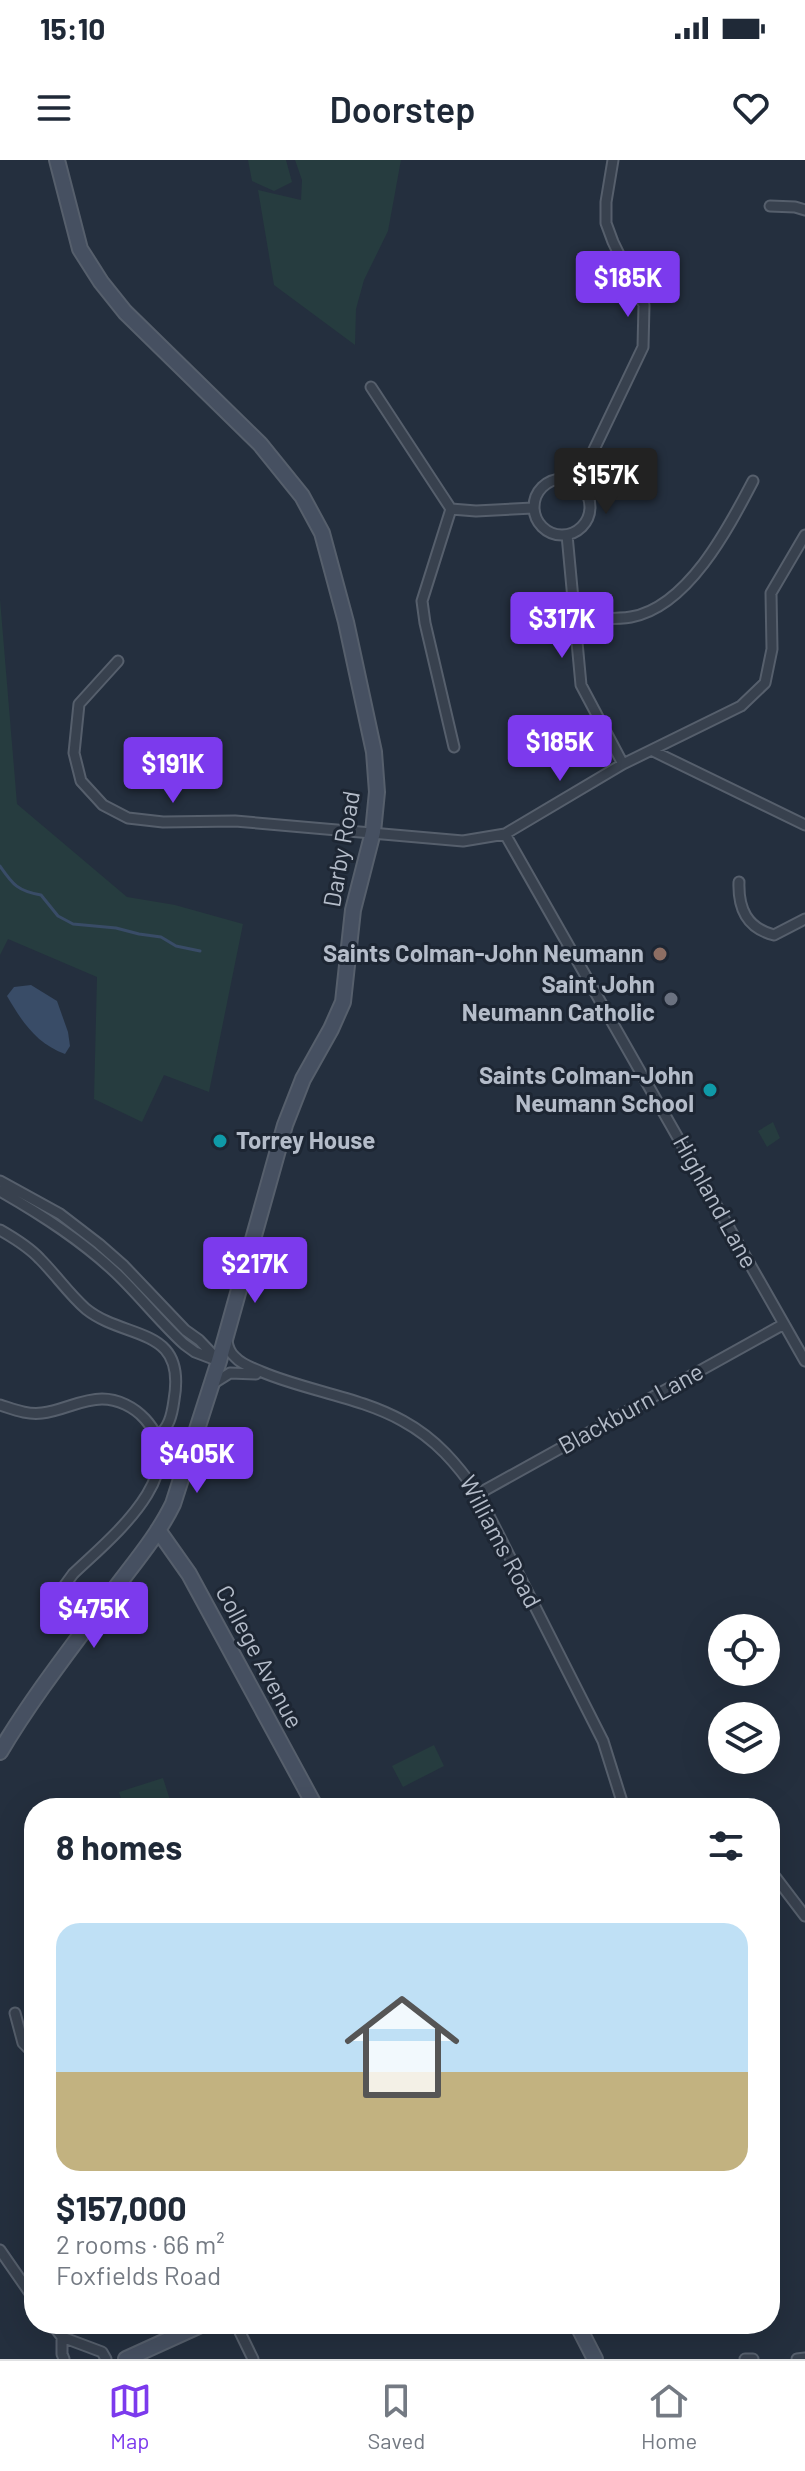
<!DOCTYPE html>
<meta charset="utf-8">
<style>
body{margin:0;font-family:Barlow,sans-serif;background:#f6f6f7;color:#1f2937;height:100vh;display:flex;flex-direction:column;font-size:30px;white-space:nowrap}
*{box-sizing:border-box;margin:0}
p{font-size:26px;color:#747a83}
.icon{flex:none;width:44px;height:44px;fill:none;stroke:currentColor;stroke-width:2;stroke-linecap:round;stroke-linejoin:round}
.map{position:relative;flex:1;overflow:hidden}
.details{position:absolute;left:24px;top:1638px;width:756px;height:536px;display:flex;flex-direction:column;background:#fff;border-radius:32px;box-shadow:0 8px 32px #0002}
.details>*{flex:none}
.fabs{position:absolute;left:708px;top:1454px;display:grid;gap:16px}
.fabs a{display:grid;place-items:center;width:72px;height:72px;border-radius:50%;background:#fff;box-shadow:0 8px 32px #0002;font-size:40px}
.price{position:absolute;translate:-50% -68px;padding:0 18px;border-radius:8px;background:#7c3aed;color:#fff;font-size:26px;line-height:52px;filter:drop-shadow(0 2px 4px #0008)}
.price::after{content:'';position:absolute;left:50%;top:48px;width:24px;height:18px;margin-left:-12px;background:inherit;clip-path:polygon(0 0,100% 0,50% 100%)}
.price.current{background:#222;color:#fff}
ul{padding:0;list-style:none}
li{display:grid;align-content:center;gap:16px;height:424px;padding:0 32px}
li+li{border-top:2px solid #e0e1e3}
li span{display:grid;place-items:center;height:248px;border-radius:24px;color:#555}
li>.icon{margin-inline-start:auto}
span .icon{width:144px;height:144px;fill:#fffc;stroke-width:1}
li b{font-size:34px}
h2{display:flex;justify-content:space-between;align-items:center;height:96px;padding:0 32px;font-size:34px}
.status{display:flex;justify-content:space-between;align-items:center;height:56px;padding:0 40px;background:#fff;direction:ltr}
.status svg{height:22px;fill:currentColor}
header{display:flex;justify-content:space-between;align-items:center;height:104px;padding:0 32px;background:#fff;font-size:36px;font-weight:600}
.tabs{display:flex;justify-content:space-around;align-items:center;height:112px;border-top:2px solid #e0e1e3;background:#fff;font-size:22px;color:#747a83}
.tabs a{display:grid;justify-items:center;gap:4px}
.tabs .current{color:#7c3aed}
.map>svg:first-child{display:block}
.green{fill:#263c3f}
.water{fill:#394c67}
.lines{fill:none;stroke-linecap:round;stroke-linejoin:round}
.stream{stroke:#394c67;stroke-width:3}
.street-casing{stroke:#565f6c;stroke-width:13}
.secondary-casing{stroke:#565f6c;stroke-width:18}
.street{stroke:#38414e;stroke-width:9}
.secondary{stroke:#465061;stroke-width:14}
.education-dot{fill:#8d6e63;stroke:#1d2633;stroke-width:3}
.worship-dot{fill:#6b7280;stroke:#1d2633;stroke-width:3}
.culture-dot{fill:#0f9aa8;stroke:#1d2633;stroke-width:3}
.labels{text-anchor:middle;stroke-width:6;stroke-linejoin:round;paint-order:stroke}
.street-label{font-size:24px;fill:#b4bcc9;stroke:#1d2633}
.poi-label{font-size:24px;font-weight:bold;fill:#b4bcc9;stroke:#1d2633;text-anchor:end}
</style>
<div class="status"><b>15:10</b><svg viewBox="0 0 49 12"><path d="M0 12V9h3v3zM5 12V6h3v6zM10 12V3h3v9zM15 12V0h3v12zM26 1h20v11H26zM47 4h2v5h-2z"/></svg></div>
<header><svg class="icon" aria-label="menu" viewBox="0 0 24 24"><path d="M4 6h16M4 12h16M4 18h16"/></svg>Doorstep<svg class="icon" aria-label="heart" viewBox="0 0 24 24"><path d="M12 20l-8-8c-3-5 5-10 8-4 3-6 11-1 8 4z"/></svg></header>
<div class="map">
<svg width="805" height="2199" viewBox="0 0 805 2199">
<rect width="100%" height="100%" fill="#242f3e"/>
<!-- green -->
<path class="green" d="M248,0h38l6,22 -18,9 -22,-10z
M295,0h106l-13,71 -24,49 -8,29 -1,36 -81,-60 -16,-95 43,10 1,-20z
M0,439l17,205 110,93 48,8 68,19 -34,168 -45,-17 -22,47 -48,-23 3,-122 -89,-38 -8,16z
M773,962l7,16 -13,9 -9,-16z
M434,1585l10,21 -41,21 -11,-21z
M163,1618l7,22 -25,8h-21l-5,-16z"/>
<!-- water -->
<path class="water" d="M31,825l26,16 11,31 2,14 -5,8c-28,-10 -43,-32 -58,-58l7,-9z"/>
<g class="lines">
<!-- stream -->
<path class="stream" d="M0,706c13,19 18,25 41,29l17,21 15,8 43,4 23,6 22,3 15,9 24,5"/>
<defs>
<path id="street" d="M770,46l25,1 10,3
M371,227l80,122 25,2 57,-3
M534 347a28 28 0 1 1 56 0a28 28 0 1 1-56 0Z
M578,323l65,-136 1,-42 -31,-63 -7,-19v-21l7,-42
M451,349l-29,92 3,22 29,124
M567,375l14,150 42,79
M575,458c18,0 38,2 56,-1 57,-10 98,-90 122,-136
M118,501l-39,43 -5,49 7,28 22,24 25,13 35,4 72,-1 228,20 42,-7 118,-70 118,-58 24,-23 7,-34 -1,-56 34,-58
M653,591l152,74
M505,674l300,527
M739,722c-1,27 8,46 35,53l31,-16
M0,1021l60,33 39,30 25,22 61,64 14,10 20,21
M0,1031c42,24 81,49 116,82 24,23 44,49 68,71l11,8 21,8
M0,1070c14,8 29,17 40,29 16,16 29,35 46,50 40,32 101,16 88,91 -2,15 -5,29 -18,37
M227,1181c1,6 3,12 8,16 7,8 18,11 27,15 45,19 98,25 141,49 33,18 54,43 75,73l125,247 21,67
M214,1223l16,-10 26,1
M0,1245c13,4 27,10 42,8 20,-2 39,-14 60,-14 16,0 32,8 43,20 50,54 -38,122 -72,155l-8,11 -5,15
M478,1334l306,-170
M770,1710l35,46
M15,1853l8,30 11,11
M0,2090l34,49
M52,2164l10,13 40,15 4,7
M236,2164l17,35
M62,2177v17l2,5
M745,2199h8
M797,2199l8,-1"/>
<path id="secondary" d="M158,1370l31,44 127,234
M0,1592c33,-56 75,-109 114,-162 21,-28 44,-55 59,-86l46,-143 66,-236 18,-46 28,-50 12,-27 10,-92 20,-78 4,-40 -3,-40 -28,-130 -24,-89 -20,-37 -42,-52 -135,-132 -24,-30 -21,-33 -23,-89
M577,2164l18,35
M126,2199l77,-35"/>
</defs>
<!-- street casing -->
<use href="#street" class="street-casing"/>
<!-- secondary casing -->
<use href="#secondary" class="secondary-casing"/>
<!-- street -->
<use href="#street" class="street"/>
<!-- secondary -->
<use href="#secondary" class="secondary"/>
</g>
<!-- markers -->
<circle class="education-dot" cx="660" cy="794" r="8"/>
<circle class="worship-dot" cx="671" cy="839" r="8"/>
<g class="culture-dot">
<circle cx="710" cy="930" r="8"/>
<circle cx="220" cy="981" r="8"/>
</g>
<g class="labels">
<!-- street labels -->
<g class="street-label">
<text transform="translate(342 689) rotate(-80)" y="8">Darby Road</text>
<text transform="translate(715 1042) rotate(61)" y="8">Highland Lane</text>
<text transform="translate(631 1249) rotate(-29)" y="8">Blackburn Lane</text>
<text transform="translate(500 1382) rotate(62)" y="8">Williams Road</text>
<text transform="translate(259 1497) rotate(62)" y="8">College Avenue</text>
</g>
<!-- poi labels -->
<g class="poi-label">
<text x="644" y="802">Saints Colman-John Neumann</text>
<text x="655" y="833">Saint John<tspan x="655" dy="28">Neumann Catholic</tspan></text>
<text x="694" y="924">Saints Colman-John<tspan x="694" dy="28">Neumann School</tspan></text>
<text x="236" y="989" text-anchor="start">Torrey House</text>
</g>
</g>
</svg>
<div class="fabs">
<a><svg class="icon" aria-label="locate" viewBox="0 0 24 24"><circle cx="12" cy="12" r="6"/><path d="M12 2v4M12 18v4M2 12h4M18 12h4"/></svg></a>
<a><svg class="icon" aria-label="layers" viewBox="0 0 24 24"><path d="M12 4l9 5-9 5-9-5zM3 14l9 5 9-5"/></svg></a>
</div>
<b class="price" style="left:628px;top:159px">$185K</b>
<b class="price current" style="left:606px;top:356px">$157K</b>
<b class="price" style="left:562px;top:500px">$317K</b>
<b class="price" style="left:560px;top:623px">$185K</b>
<b class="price" style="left:173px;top:645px">$191K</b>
<b class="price" style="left:255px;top:1145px">$217K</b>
<b class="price" style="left:197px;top:1335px">$405K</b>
<b class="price" style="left:94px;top:1490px">$475K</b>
<section class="details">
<h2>8 homes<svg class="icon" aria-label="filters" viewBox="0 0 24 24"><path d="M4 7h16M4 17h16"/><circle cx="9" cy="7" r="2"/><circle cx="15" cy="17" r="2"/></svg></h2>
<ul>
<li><span style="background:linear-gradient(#bfe0f5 60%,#c2b280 0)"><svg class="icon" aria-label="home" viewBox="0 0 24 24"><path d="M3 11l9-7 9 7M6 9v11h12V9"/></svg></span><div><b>$157,000</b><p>2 rooms · 66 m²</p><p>Foxfields Road</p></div></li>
</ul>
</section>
</div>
<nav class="tabs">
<a class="current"><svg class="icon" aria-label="map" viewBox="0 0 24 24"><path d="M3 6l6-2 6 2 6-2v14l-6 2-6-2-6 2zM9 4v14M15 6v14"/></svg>Map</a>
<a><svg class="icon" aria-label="saved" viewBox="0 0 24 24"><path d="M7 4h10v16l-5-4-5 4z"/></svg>Saved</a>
<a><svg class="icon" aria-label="home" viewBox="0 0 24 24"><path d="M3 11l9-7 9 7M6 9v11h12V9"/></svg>Home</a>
</nav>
